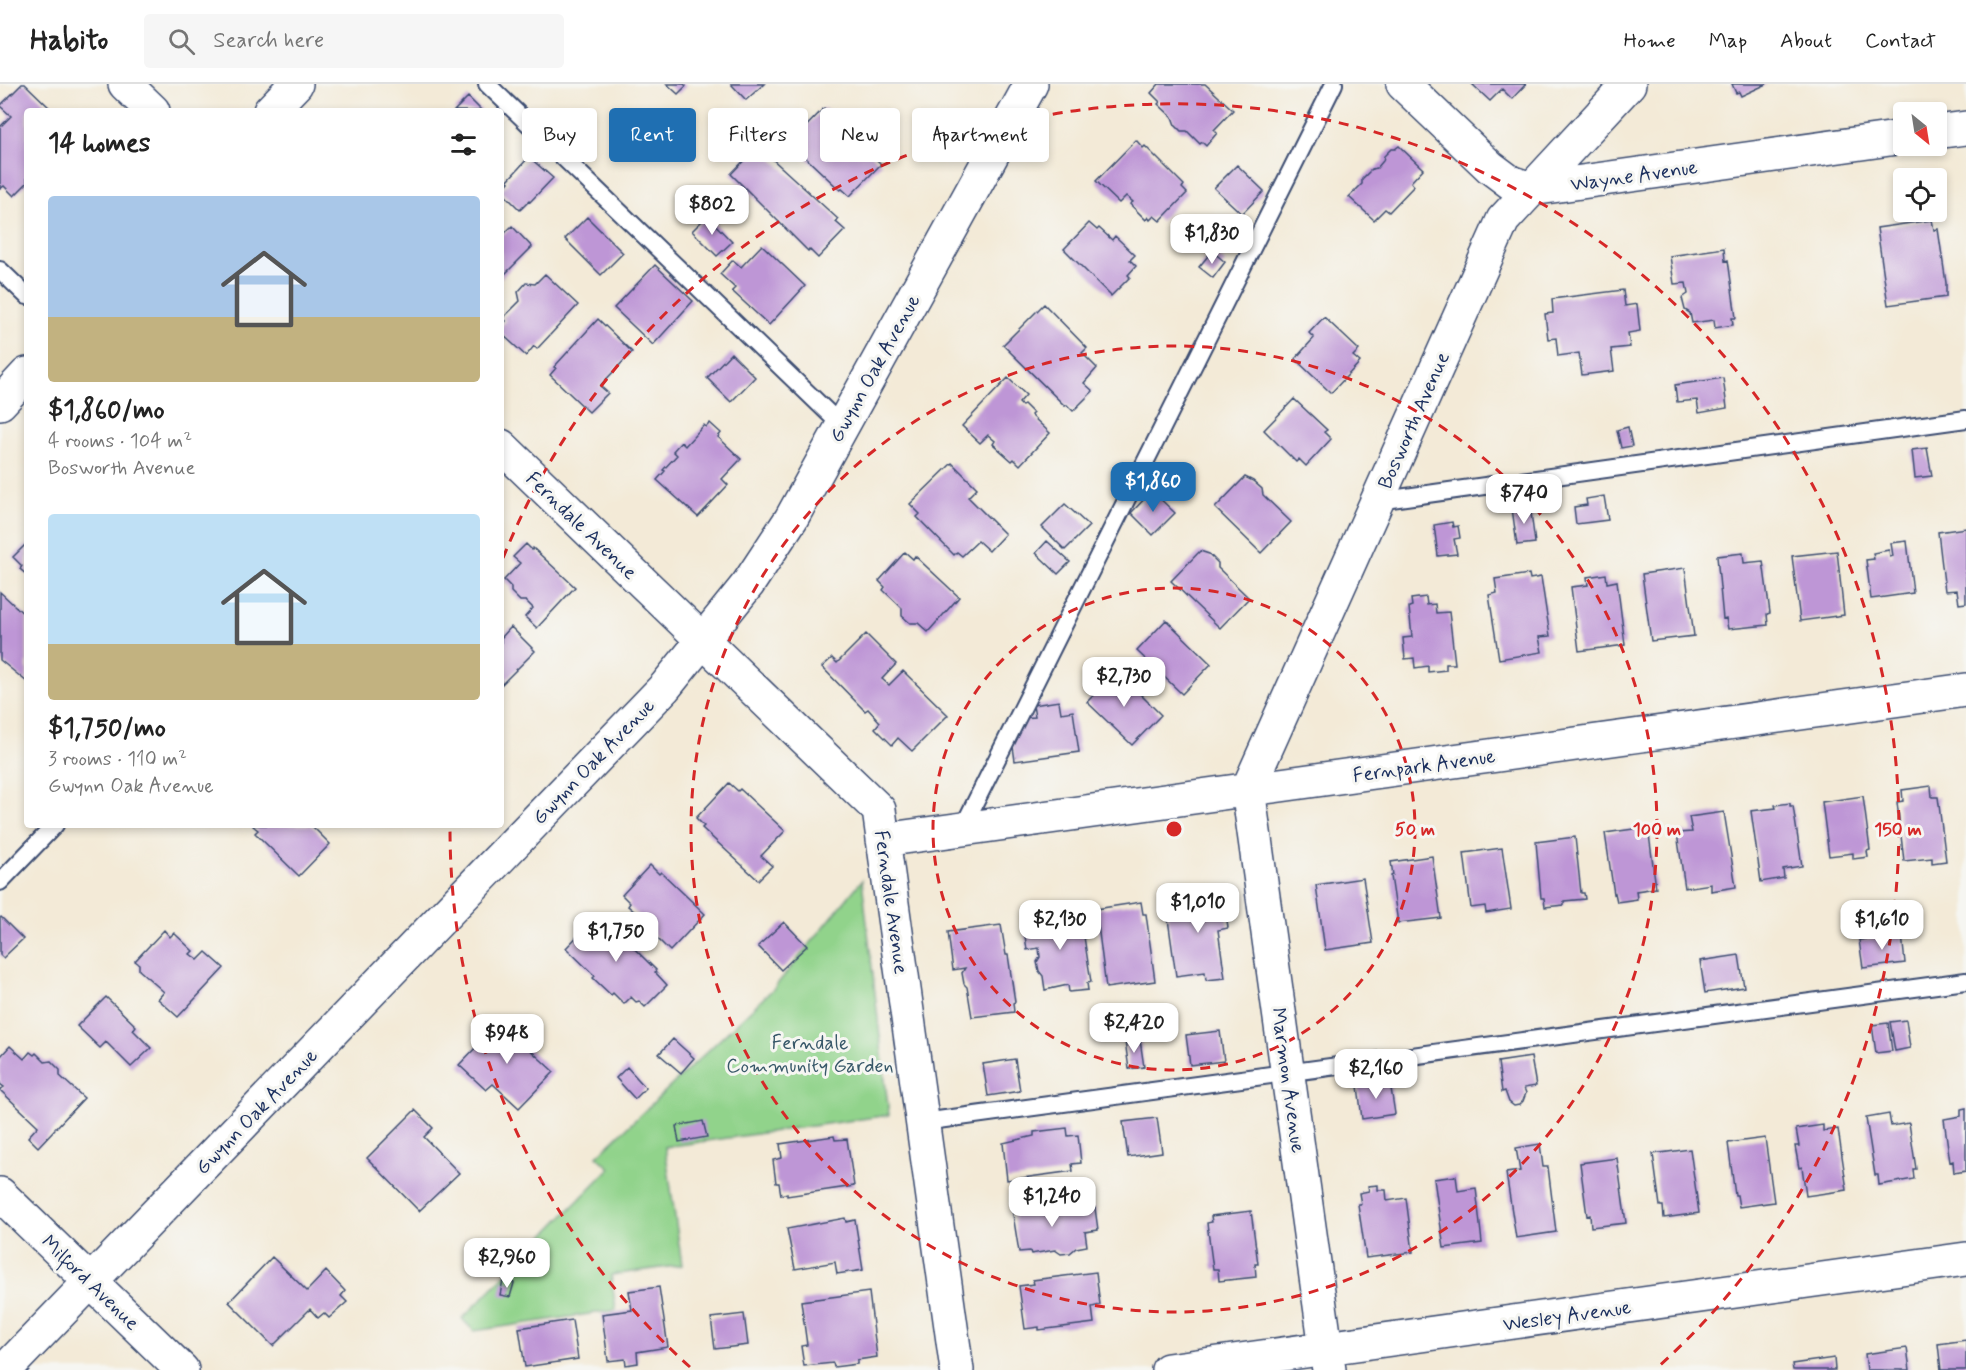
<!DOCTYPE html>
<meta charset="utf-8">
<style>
body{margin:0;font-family:Mynerve,sans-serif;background:#f6f6f6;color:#222;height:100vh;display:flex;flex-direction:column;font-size:22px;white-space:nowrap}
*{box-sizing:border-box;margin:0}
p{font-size:20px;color:#767676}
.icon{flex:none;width:33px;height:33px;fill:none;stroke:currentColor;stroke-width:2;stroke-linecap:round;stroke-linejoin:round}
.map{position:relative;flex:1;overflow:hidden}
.sheet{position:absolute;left:24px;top:24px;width:480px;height:720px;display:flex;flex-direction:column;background:#fff;border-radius:6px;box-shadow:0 3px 9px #0003}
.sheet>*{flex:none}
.guide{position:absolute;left:522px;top:24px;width:570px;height:54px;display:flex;gap:12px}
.needle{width:39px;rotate:150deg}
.tools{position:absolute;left:1893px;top:18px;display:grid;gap:12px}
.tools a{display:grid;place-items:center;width:54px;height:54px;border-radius:6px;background:#fff;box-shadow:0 3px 9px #0003;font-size:30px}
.price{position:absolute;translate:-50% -51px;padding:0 14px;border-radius:12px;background:#fff;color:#222;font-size:20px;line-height:39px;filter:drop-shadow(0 2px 3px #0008)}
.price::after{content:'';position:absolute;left:50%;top:36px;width:18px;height:14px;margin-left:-9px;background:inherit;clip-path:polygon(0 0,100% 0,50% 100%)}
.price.selected{background:#1f6fb2;color:#fff}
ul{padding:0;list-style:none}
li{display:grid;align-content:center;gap:12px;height:318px;padding:0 24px}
li span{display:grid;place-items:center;height:186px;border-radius:6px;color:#555}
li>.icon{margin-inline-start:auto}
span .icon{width:108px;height:108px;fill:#fffc;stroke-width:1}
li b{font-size:26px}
h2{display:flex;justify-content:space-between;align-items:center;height:72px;padding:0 24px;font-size:26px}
.pill{padding:0 21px;border-radius:6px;background:#fff;box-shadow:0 3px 9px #0003;font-size:21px;line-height:54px}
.pill.selected{background:#1f6fb2;color:#fff}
header{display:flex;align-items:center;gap:36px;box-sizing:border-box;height:84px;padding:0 30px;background:#fff;border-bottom:2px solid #e0e0e0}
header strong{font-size:28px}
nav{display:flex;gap:33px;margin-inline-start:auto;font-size:21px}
.search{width:420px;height:54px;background:#f6f6f6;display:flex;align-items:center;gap:15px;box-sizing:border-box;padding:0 21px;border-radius:6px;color:#767676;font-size:22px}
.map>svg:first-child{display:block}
.green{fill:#91d38b;stroke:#568174;stroke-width:1.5}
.building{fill:#be96d6}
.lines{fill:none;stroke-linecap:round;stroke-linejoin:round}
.lane-casing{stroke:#3b4b70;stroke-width:20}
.street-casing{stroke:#3b4b70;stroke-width:36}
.secondary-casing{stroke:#3b4b70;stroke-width:36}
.lane{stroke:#fff;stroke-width:16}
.street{stroke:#fff;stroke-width:33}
.secondary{stroke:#fff;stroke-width:33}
.ring{fill:none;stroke:#d62828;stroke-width:3;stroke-dasharray:10 8}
.labels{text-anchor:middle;stroke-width:6;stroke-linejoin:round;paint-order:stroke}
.street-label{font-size:20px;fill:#1b2f5e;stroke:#f6f6f2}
.park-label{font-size:20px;fill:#385869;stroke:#f6f6f2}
.centre{fill:#d62828;stroke:#f6f6f2;stroke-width:3}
.ring-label{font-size:18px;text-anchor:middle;font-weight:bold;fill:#d62828;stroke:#f6f6f2;stroke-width:6;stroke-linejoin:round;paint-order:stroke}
</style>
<header>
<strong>Habito</strong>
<div class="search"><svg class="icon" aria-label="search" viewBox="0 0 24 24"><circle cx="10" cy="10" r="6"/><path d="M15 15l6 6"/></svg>Search here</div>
<nav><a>Home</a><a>Map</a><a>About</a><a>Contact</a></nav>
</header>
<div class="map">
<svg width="1966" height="1286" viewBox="0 0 1966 1286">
<rect width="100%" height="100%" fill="#f6f6f2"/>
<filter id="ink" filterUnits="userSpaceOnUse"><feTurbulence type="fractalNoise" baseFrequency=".0167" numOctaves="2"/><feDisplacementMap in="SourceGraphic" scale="12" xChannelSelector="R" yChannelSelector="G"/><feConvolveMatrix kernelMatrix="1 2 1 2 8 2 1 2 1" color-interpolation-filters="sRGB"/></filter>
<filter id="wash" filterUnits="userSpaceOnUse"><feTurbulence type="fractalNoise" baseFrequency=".008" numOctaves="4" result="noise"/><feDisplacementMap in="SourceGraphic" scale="24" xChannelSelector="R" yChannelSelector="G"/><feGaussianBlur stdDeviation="1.35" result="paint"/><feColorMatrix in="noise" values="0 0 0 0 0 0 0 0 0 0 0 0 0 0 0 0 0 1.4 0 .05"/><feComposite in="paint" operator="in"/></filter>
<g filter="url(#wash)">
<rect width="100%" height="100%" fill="#f3ead7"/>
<!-- green -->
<path class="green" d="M862,796l27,235 -224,32 17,118 -71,10 5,35 -142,21 -12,-12 148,-151 -13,-12 177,-168z"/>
<g id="blocks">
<!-- building -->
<path class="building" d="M22,0h3l28,27h-26v72l-13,13 -10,-10 -4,3v-62l11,-11 -11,-10z
M667,0h17l2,2 -8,8z
M731,0h33l-18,16z
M1159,0h46l28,26 -19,20 3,3 -11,13 -4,-4 -2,2 -13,-13h-6l-6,-6 -3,-8 -14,-13 2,-2 -9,-9z
M1472,0h54l-14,15 -10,-10 -12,12z
M1732,0h35l-26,12 -2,-4 -3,1z
M468,13l14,14h-28z
M824,24l57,56 -31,32 -8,-7 -2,1 -50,-47z
M1136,56l7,8 2,-2 39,39 -2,3 5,5 -27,28 -6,-5 -4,4 -2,-3 -2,3 -16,-16 3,-2 -7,-6 -7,7 -23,-22z
M758,62l80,73 -2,3 9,8 -27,28 -9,-9 -1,2 -77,-77z
M1399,62l24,23 -12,13 3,4 -25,26 -4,-3 -11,11 -25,-23 13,-13v-5l10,-10 5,-1 6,-7 1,-5 7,-7h4z
M529,73l24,21 -23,24 -1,-1 -9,9 -19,-19 8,-9 -2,-1z
M1237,81l27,26 -22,23 -28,-26z
M707,132l25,26 -15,14 -25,-25z
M587,133l36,36 -22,22 -36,-36z
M1932,136l2,10 4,-1 8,54v14l-58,8 -11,-77z
M1089,139l8,7 2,-2 13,12 3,-4 20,19 -5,5 6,6 -8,9 2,2 -19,19 -47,-47z
M512,142l20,21 -31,31v-47l3,3z
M762,161l43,41 -36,39 -37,-34 3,-3 -15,-14 13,-14 8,7z
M1724,164l1,13 3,-1 8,58h-4l1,7 -18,3 -1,-8 -22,3 -2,-10 -5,-3 -3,-12 6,-4 -2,-11 -12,1 -4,-28z
M1212,167l13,11 -12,16 -14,-11z
M655,181l38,36 -40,44 -39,-37z
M545,190l33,31 -41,44 -3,-3 -8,10 -25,-23v-7l5,-5 -3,-3 17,-17 -2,-9 8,-9 9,1z
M1623,206l2,16 12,-2 3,27 -12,2 2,14 -19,2 3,22 -32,4 -3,-22 -21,3 -2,-18 -8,1 -3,-25 8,-1 -1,-14z
M1044,220l43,44 -5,5 15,15 -13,15 9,8 -20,20 -6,-6 -2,1 -62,-61z
M1324,233l35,33 -6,6 7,6 -29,31 -36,-34 19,-21 -5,-5z
M598,235l34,33 -32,34 8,7 -19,19 -39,-37 6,-7 -2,-1z
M731,269l24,24 -24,25 -24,-24z
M1008,294l18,17 -7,8 3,3 2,-2 9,9 -2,2 19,18 -30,32 -6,-6 -2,2 -19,-17 2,-3 -7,-6 -8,8 -18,-17z
M1723,294l4,30 -28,5 -2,-13 -20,2 -2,-17z
M1294,315l33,31 -3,2 7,7 -25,27 -7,-7 -3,3 -32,-32z
M710,339l11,10 -3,4 23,22 -19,20 6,6 -30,32 -41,-37 8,-9 -2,-1 14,-15 -4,-4 8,-9 4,4 19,-21 2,2z
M1628,343l4,19 -11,2 -4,-18z
M1927,364l5,28 -17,2 -3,-28z
M952,379l25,25 -9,9 37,37 -16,17 -11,-10 -16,15 -5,-4 -3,3 -37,-38 3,-3 -10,-10z
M1245,393l8,4 9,8 1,6 28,27 -30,31 -46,-45z
M1152,407l23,22 -22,22 -22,-22z
M1604,412l4,24 -32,4 -2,-17 13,-2 -1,-6z
M1065,420l24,22 -24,24 -23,-23z
M1530,421l5,38 -18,2 -5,-37z
M1452,438l1,5 5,-1 2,12 -6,1 3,15 -19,2 -4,-31z
M1966,444v75l-7,1 -2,-14 -12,1 -7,-59z
M1047,457l23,21 -12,12 -22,-21z
M1907,457l6,52 -42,6 -5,-39 8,-1 -1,-6 16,-3 1,7 3,-1 -2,-13z
M27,459v32l-7,-6 2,-3 -9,-9z
M526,460l6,6 1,-2 42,39 -38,41 -12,-11 8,-9 -7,-7h-6l-9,-9v-5l-7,-7 16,-17 -7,-6z
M1200,467l9,3 9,9v5l31,30 -29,30 -49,-47z
M1837,467l7,64 -44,6 -8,-65z
M905,468l8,7 2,-3 44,41 -31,35 -10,-9h-8l-8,-7v-8l-19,-18 2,-3 -6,-6z
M1743,469l1,10 19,-2 7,52 -3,1 1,11 -40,4 -2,-11 -3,1 -6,-63z
M1685,484l9,68 -43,5 -9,-67z
M1529,490l1,5 11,-2 9,59 -11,1 3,15 -43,7 -10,-64 8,-2 -2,-14z
M1606,490l1,9 10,-2 8,64 -46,6 -8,-64 17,-2 -1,-8z
M0,508l27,25v65l-27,-22z
M1426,513l1,8 8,-1 1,9 13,-1 6,52h-9v6l-18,2v-6l-13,2 -1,-10 -9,1 -2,-21 9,-1 -3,-30 3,-1 -1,-7z
M1166,536l45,44 -29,30 -45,-43z
M511,543l24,24 -34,34v-47z
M866,550l30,30 -14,15 7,6 14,-14 45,44 -36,36 -14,-13 -6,7 -17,-17 5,-6 -12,-13 -3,2 -43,-44 10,-9 5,5z
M1117,587l44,44 -29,30 -45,-43z
M1059,617l2,12 12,-2 6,41 -64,9 -3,-22 9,-21 14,-1 -2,-12z
M729,699l9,8 2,-2 45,42 -24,25 11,10 -14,14 -56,-52 2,-2 -8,-8z
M1931,702l1,11h6l8,64 -14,2v-5l-28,3 -7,-59 6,-1 -1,-11z
M1863,712l7,54 -3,1 1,6 -15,2v-6l-24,3 -7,-54z
M1790,719v3h3l9,60 -19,3 1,9 -23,4 -10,-71 25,-3 -1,-3z
M1724,728l12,75 -25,4v-7l-26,4 -8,-55 15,-1 -3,-15z
M254,741h57l19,19 -31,32 -44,-43 3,-3 -5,-4z
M1648,743l8,61 -20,3 1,8 -20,3 -2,-9 -1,1 -9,-61z
M1575,753l6,56h3l1,6 -21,2v4l-19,2 -1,-9h-3l-5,-56z
M1502,764l9,61 -25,4 -1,-7 -14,2 -7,-55z
M1432,772l9,62 -43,5 -7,-47 2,-1 -2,-13z
M650,781l9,9 2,-2 44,42 -35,37 -31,-31 3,-2 -14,-12 2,-3 -8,-8z
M1363,794l10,65 -48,7 -9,-65z
M1223,807l5,37 -10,2 7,48 -19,2 -1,-8 -29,4 -9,-64 2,-1 -2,-12z
M1141,818l2,12h3l9,67 -49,7 -10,-79z
M599,830l57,56 -1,2 12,13 -22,22 -6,-6 -3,1 -5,-5 -7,7 -11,-11 -2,2 -18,-17 2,-2 -29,-28z
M1078,830l1,9 3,1 9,58 -4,1 1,7 -19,2 -1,-7 -23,5 -2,-14 -4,-5 -2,-9 3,-5 -1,-9 -12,2 -4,-29z
M1,833l22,22 -20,19 -3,-3v-37z
M784,838l23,24 -26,24 -23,-24z
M1001,841l5,30h2l7,47 -2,1 1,9 -42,5 -5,-30 -3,-3 -2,-11 3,-5 -12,2 -5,-38z
M164,846l6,7 4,-4 19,18 -3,3 8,6 8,-8 18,16 -46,49 -20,-18 6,-7 -25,-22v-6l-4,-3z
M1902,851l3,28 -42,5 -4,-28z
M1739,871l5,32 -39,6 -5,-32z
M106,913l30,29 -3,4 18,18 -20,19 -25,-25 -6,6 -23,-22z
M505,933l16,15 -7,6 11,11 2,-2 27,25 -35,36 -26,-24 -7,6 -27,-25z
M1906,936l4,28 -15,3 -5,-29z
M1888,939l4,28 -16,2 -4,-28z
M1220,947l4,30 -34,4 -4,-30z
M673,955l21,19 -13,15 -22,-19z
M1140,956l4,27 -15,2 -4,-28z
M10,962l14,13 6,-7 4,3 2,-2 9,9 6,-1 9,9v6l24,22 -46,49 -10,-10 10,-11 -38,-36 4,-3 -4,-3v-27z
M1531,973l5,29 -12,2 2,5 -3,8 -4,4 -5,1 -5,-4 -4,-11 -3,1 -4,-30z
M1015,975l5,32 -32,5 -5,-32z
M627,983l19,21 -11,11 -19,-21z
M1390,998l5,32 -33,5 -4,-33z
M1966,1024v63l-12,2 -1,-12 -3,1 -6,-43 17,-3v-7z
M415,1026l18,18 -9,9 35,36 -40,38 -52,-53z
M1889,1030l2,12 18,-3 7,46h-3l1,10 -35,6 -1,-10h-3l-9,-57z
M1157,1034l5,34 -34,5 -5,-35z
M703,1037l4,16 -28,5 -3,-16z
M1823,1041v6l15,-2 9,61 -41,6 -4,-29 -3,1 -4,-22h4l-3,-17z
M1067,1044l1,8 10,-1 3,28 -9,1 1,7 -66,9 -4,-37 31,-7v-4z
M834,1052l1,4 12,-1 7,47 -67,10v-3l-6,2 -2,-12h-3l-3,-23 9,-2 -2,-14z
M1765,1054l9,64 -35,5 -2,-12h-2l-7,-52z
M1540,1060l3,23h5l8,65 -40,6 -10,-65 14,-2 -4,-23z
M1690,1065l9,64 -35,5 -1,-12h-3l-7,-52z
M1617,1074l9,65 -35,4 -1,-12 -3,1 -7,-53z
M1456,1092l2,15 18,-3 6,55 -38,5 -10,-69z
M1378,1101v5h8l1,11 19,-3 7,54 -47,6 -8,-54h3l-2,-11 10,-2 -1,-5z
M1034,1115l2,12 46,-5v3l13,-1 3,22 -13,2 2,14 -11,2 -6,5 -9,1 -6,-4 -24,4 -1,-3 -11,1 -8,-50z
M1251,1127l7,53h-3l1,13 -37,4 -1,-12h-5l-6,-46 5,-1 -1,-6z
M845,1134l1,4 9,-2 8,50 -26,4 -2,-12 -40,7 -8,-40z
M272,1173l35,34 19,-20 19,20 -4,5 6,6 -18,16 -5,-5 -6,5 -8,-9 -37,37 -44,-44z
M1096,1188l4,33 -8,2 2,16 -55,7v-3l-14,2 -6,-43 15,-2 -1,-4z
M503,1196l11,3 -4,14 -10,-2z
M659,1203l9,60 -31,5 1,11 -12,2 -1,-6 -17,2 -6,-47 30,-4 -3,-19z
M869,1208l8,65 -20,3v4l-23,3 -1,-4 -29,3 -3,-20 6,-1 -6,-44z
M744,1230l4,31 -33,4 -4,-31z
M572,1236l6,39 -53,8 -6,-39z
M1966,1256v30h-25l-3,-26z
M1907,1264l3,22h-43l-2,-16z
M1834,1274l1,12h-42l-1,-6z"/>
</g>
</g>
<g filter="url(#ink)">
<use href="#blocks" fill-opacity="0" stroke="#3b4b70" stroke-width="1.5"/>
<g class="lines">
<defs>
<path id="lane" d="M487,0l355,342
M0,186l27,26
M1377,417l589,-82
M962,745l372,-745
M0,798l55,-57
M923,1038l1043,-141"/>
<path id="street" d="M125,0l28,27
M1403,0l87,83 20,15 21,7 373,-52
M270,27l26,-27
M1936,48l30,-4
M0,319l27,-29
M501,362l378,364 78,560
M883,756l1083,-150
M0,1110l182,176
M1168,1286l798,-111
M1329,1286l-81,-581 255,-569 126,-136"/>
<path id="secondary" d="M5,1286l660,-683 83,-103 43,-65 240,-435"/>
</defs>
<!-- lane casing -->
<use href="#lane" class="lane-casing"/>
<!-- street casing -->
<use href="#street" class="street-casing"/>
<!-- secondary casing -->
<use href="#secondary" class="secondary-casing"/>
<!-- lane -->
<use href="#lane" class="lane"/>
<!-- street -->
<use href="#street" class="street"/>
<!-- secondary -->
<use href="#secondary" class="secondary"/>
</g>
</g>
<!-- distance rings -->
<g class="ring">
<circle cx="1174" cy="745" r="241"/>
<circle cx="1174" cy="745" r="483"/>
<path d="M690 1283A724 724 0 0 1 450 745M503 474A724 724 0 1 1 1658 1283"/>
</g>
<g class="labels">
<!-- street labels -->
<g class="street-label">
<text transform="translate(1634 91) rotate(-8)" y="7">Wayne Avenue</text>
<text transform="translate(874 284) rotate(-61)" y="7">Gwynn Oak Avenue</text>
<text transform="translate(1413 336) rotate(-66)" y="7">Bosworth Avenue</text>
<text transform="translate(582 441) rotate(44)" y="7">Ferndale Avenue</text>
<text transform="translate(593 677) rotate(-46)" y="7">Gwynn Oak Avenue</text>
<text transform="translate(1424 681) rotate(-8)" y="7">Fernpark Avenue</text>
<text transform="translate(892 818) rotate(82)" y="7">Ferndale Avenue</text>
<text transform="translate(1289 996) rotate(82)" y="7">Marmon Avenue</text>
<text transform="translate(256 1027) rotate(-46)" y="7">Gwynn Oak Avenue</text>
<text transform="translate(91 1198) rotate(44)" y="7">Milford Avenue</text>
<text transform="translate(1567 1231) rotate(-8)" y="7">Wesley Avenue</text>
</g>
<!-- park labels -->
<g class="park-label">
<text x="810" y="965">Ferndale<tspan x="810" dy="23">Community Garden</tspan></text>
</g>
</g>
<circle cx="1174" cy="745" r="9" class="centre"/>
<g class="ring-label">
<text x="1415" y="751">50 m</text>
<text x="1657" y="751">100 m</text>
<text x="1898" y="751">150 m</text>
</g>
</svg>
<div class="tools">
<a><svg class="needle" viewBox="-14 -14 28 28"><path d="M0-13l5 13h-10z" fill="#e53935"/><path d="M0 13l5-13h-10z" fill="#767676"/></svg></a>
<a><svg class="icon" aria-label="locate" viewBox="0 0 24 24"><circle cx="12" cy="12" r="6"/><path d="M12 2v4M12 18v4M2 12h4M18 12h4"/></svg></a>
</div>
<b class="price" style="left:712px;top:152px">$802</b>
<b class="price" style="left:1212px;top:181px">$1,830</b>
<b class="price selected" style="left:1153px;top:429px">$1,860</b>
<b class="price" style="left:1524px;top:441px">$740</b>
<b class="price" style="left:1124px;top:624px">$2,730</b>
<b class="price" style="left:1198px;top:850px">$1,010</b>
<b class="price" style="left:1060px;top:867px">$2,130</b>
<b class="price" style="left:1882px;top:867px">$1,610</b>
<b class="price" style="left:616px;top:879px">$1,750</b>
<b class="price" style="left:1134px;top:970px">$2,420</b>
<b class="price" style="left:507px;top:981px">$948</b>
<b class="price" style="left:1376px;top:1016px">$2,160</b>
<b class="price" style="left:1052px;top:1144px">$1,240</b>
<b class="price" style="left:507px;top:1205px">$2,960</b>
<div class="guide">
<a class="pill">Buy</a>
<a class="pill selected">Rent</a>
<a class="pill">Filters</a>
<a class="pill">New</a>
<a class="pill">Apartment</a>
</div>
<section class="sheet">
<h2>14 homes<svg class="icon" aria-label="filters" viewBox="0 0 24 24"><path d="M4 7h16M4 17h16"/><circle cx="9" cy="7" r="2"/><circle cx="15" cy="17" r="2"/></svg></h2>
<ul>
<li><span style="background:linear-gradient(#a9c7e8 65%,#c2b280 0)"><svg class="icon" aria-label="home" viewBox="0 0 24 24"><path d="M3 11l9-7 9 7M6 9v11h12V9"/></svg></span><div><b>$1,860/mo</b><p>4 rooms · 104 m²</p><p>Bosworth Avenue</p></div></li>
<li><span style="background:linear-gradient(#bfe0f5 70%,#c2b280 0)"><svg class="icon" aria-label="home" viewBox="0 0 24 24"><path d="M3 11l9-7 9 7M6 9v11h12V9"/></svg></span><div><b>$1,750/mo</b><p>3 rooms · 110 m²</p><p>Gwynn Oak Avenue</p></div></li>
</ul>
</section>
</div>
